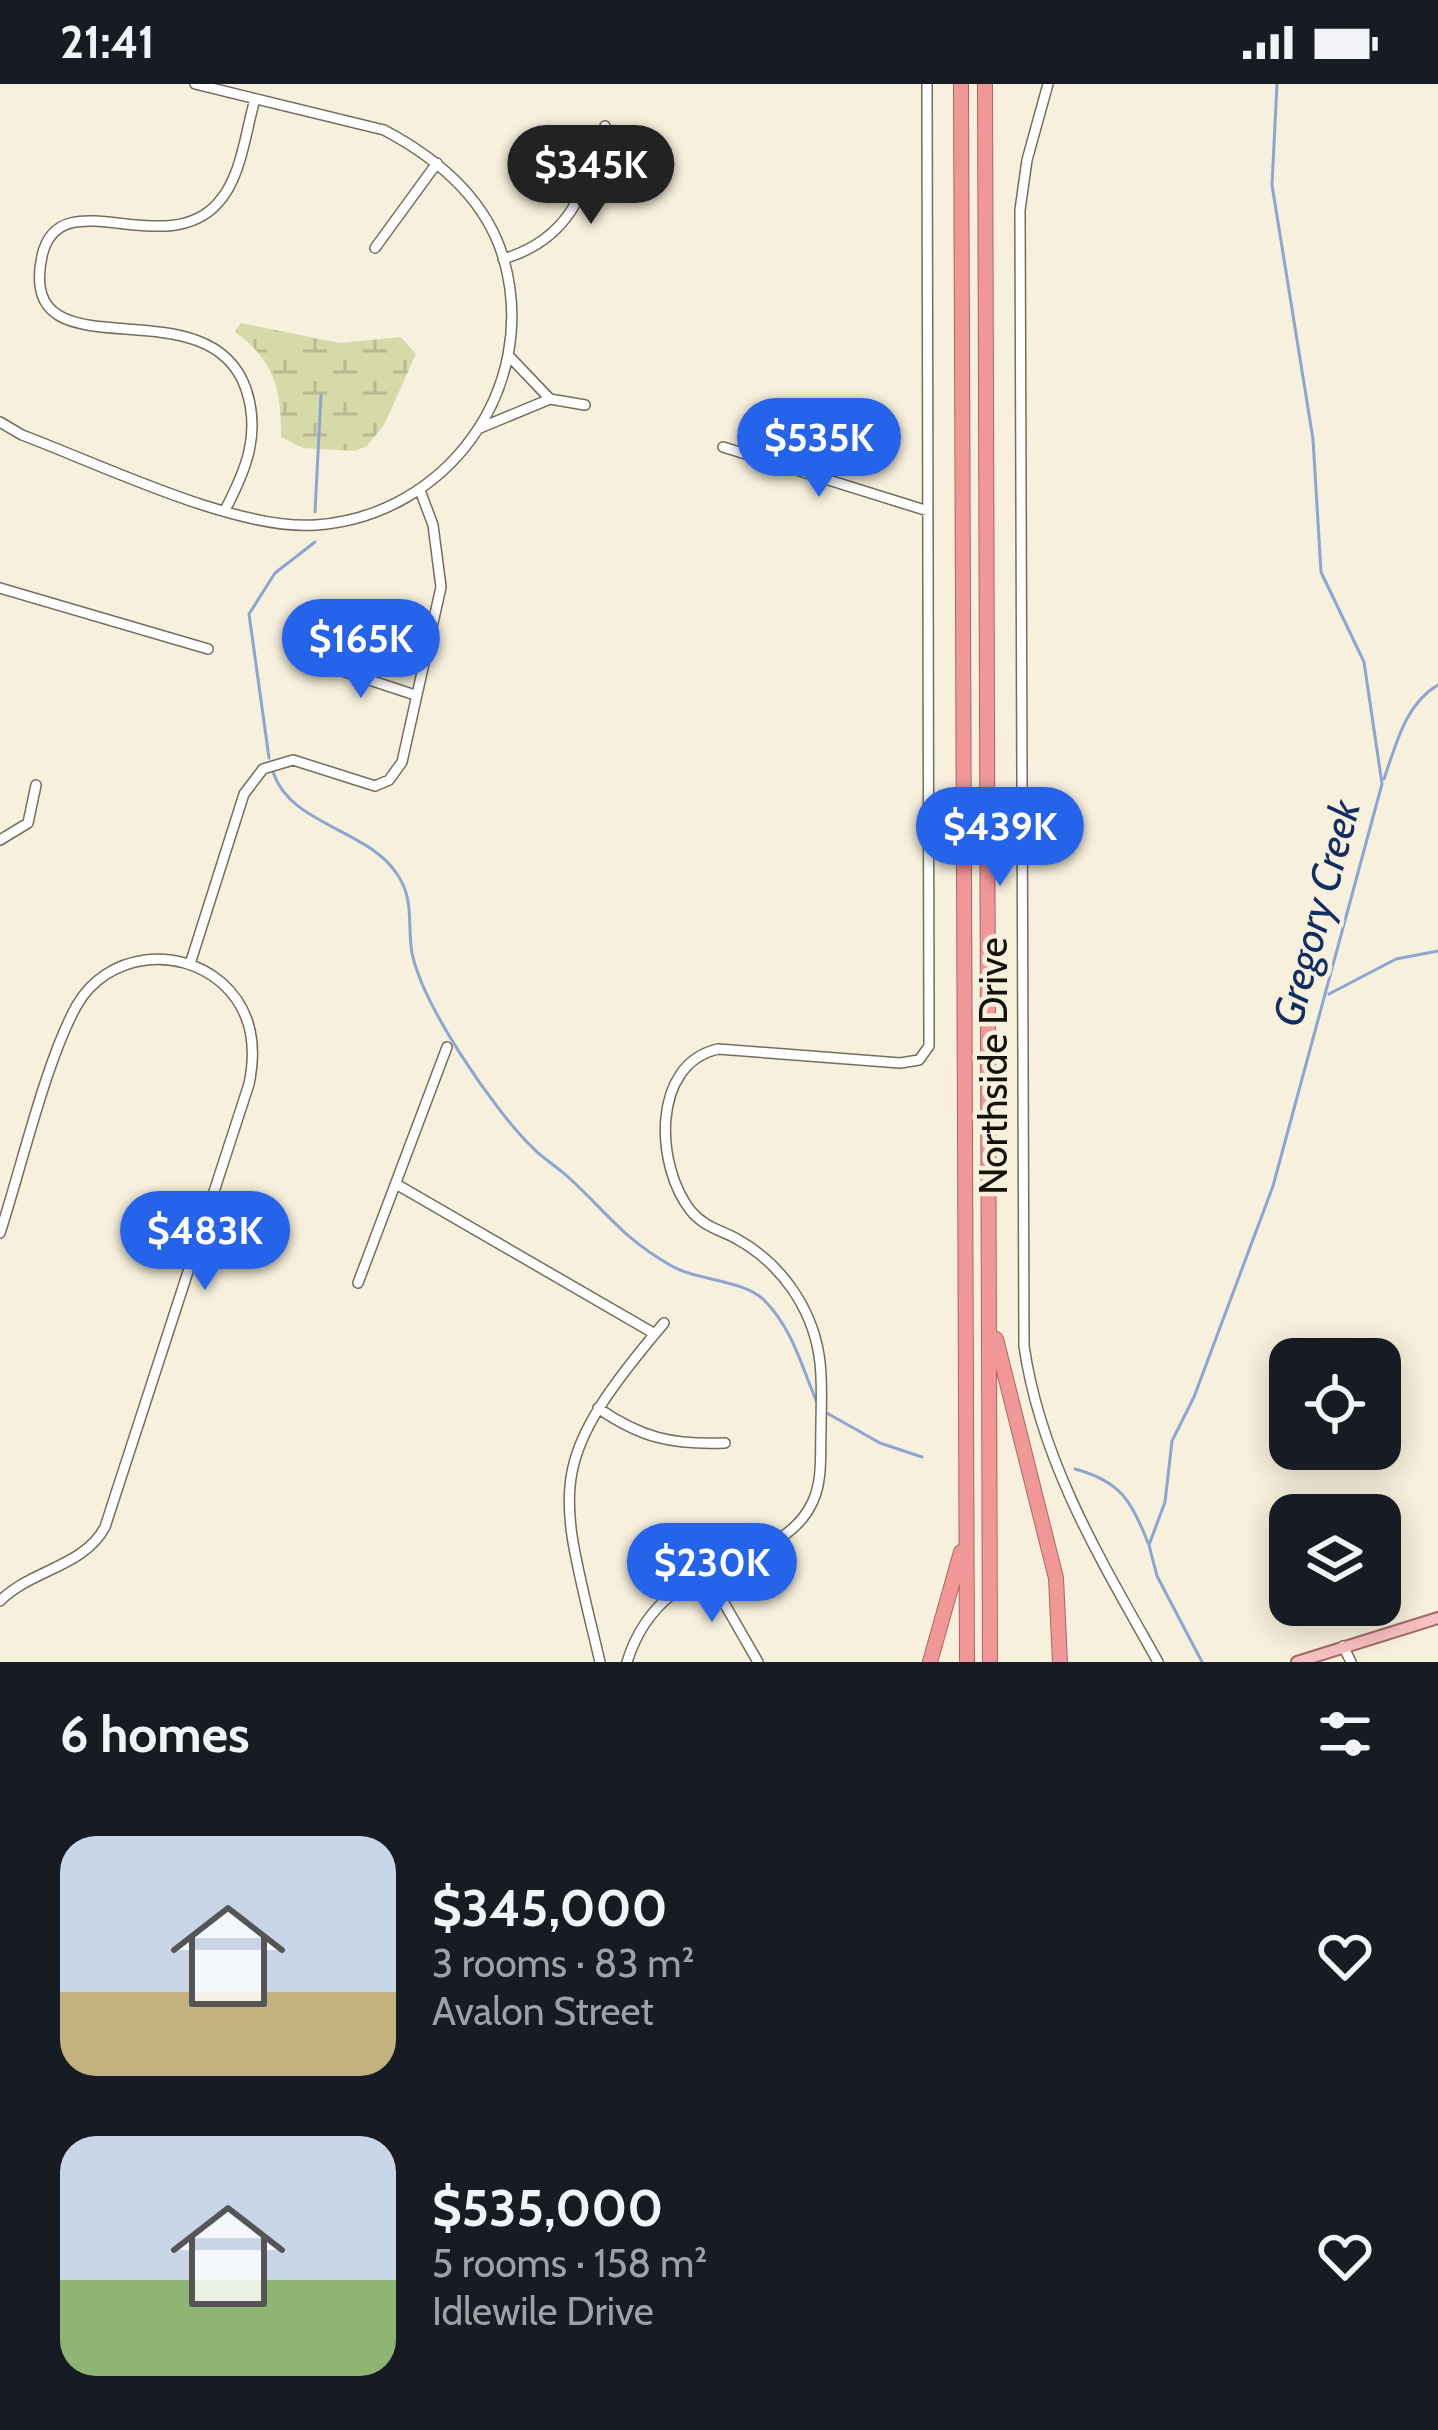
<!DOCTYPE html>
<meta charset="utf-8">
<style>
body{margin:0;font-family:Cabin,sans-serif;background:#242831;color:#f1f3f6;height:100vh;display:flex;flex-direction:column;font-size:45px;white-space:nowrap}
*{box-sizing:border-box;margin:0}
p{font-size:39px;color:#9ea1a6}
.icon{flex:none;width:66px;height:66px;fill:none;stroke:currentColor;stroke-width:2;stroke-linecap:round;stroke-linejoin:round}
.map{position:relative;height:1578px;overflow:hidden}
.details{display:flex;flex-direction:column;background:#171b24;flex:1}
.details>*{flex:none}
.tools{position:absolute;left:1269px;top:1254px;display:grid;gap:24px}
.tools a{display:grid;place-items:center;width:132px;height:132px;border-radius:24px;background:#171b24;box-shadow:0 6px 30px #0003;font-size:60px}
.price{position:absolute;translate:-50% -102px;padding:0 27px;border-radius:42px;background:#2563eb;color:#fff;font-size:39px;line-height:78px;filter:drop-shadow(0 3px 6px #0008)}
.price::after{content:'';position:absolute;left:50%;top:72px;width:36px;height:27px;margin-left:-18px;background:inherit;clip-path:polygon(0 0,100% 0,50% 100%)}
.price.on{background:#222;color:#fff}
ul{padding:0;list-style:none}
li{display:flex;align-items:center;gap:36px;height:300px;padding:0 60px}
li span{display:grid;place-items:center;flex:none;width:336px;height:240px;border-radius:36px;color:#555}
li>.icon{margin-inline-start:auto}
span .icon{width:144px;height:144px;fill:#fffc;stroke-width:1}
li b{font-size:51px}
h2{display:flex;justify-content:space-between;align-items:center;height:144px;padding:0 60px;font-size:51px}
.status{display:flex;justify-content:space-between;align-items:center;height:84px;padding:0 60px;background:#171b24;direction:ltr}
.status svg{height:33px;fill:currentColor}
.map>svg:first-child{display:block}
.wetland{fill:url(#wetland-marsh)}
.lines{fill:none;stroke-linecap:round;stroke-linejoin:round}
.stream{stroke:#8ca6d3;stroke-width:3}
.minor-casing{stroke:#756e5d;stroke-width:12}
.major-casing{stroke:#a56967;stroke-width:14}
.highway-casing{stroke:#a56967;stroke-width:16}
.minor{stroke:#fff;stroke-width:9}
.major{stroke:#f7c1c1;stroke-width:10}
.highway{stroke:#f29798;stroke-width:14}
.labels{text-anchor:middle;stroke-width:9;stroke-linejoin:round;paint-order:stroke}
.street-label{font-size:39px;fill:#15130c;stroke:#f7f0dc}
.water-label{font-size:42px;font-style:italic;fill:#102e63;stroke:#f7f0dc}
</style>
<div class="status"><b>21:41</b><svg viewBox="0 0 49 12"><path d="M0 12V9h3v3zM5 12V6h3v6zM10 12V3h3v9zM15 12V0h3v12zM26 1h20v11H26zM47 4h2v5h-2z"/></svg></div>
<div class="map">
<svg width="1438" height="1578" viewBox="0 0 1438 1578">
<defs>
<pattern id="wetland-marsh" width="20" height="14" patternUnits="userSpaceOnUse" patternTransform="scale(3)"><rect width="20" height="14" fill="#d6daa9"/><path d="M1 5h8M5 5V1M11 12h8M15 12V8" fill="none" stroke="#b7ba90"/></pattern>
</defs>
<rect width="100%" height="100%" fill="#f7f0dc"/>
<!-- wetland -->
<path class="wetland" d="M241,239l99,20 61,-6 15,17 -32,71 -17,21 -12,5 -52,-3 -22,-11c1,-46 -7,-77 -46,-105z"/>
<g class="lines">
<!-- stream -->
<path class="stream" d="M315,428l6,-117
M269,674l-20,-144 26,-41 40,-31
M273,688c17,53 95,57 124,102 18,26 10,51 15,79 11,53 81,156 120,194 10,11 24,19 35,29 39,35 55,62 103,89 26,16 72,14 94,35 29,29 38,68 54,105
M1384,695c12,-34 21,-75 54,-94
M1329,910l67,-35 42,-8
M825,1328l55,31 42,14
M1075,1385c45,12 57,32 73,74
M1202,1578l-45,-86 -8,-31 16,-43 7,-61 22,-44 79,-211 109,-402 -18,-122 -43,-90 -8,-133 -41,-254 5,-101"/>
<defs>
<path id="minor" d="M1048,0l-21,76 -7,50 4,1136c17,117 78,216 134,316
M375,164l62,-85
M503,175c69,-20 82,-70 102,-133
M508,271l42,44 35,6
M0,338l22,13c78,29 214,96 294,90 130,-9 224,-136 188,-265 -17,-60 -67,-102 -120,-130l-189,-46
M480,344l70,-29
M723,363l205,64
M225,426c21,-40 36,-76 21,-121 -38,-110 -231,-7 -204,-133 17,-77 121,6 175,-52 24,-25 28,-69 37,-101
M0,504l208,61
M321,580l94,31
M0,756l28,-17 8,-38
M190,880l54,-170 19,-25 30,-9 82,26 14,-6 13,-18 39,-175 -8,-62 -12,-32
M396,1100l259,150
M0,1149c21,-64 46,-173 77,-228 30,-52 101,-60 145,-22 30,27 35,63 27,101l-144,443c-21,40 -75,43 -105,74
M358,1199l89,-236
M598,1324c43,30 75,37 127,35
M705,1486l53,92
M1343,1562l8,16
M600,1578c-41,-175 -59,-194 64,-339
M627,1578c35,-114 154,-88 186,-161 10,-22 7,-49 8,-73 0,-24 2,-49 -2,-73 -8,-49 -39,-92 -82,-116 -16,-9 -33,-12 -46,-28 -36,-45 -40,-147 27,-162l182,14 19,-3 10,-14 -2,-962"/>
<path id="major" d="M1297,1578l141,-44"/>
<path id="highway" d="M961,0l6,1578
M985,0l5,1578
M996,1255l60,239 4,84
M930,1578l31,-110"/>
</defs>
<!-- minor casing -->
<use href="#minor" class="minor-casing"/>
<!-- major casing -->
<use href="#major" class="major-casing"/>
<!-- highway casing -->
<use href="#highway" class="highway-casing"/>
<!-- minor -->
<use href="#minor" class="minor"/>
<!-- major -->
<use href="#major" class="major"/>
<!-- highway -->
<use href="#highway" class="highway"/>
</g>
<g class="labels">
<!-- street labels -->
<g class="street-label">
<text transform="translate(993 982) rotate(-90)" y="14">Northside Drive</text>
</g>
<!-- water labels -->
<g class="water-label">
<text transform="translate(1316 829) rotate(-75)" y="15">Gregory Creek</text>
</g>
</g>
</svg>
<div class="tools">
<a><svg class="icon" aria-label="locate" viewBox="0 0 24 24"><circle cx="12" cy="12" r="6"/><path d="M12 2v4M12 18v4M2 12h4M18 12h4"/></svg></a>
<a><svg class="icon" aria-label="layers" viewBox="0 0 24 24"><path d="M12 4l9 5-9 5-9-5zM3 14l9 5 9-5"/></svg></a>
</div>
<b class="price on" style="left:591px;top:143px">$345K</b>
<b class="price" style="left:819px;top:416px">$535K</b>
<b class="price" style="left:361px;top:617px">$165K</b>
<b class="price" style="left:1000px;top:805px">$439K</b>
<b class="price" style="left:205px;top:1209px">$483K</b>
<b class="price" style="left:712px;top:1541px">$230K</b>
</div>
<section class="details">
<h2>6 homes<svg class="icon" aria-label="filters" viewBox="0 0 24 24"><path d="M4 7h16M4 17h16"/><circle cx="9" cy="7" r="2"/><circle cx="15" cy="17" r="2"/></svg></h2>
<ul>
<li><span style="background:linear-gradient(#c9d6e8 65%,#c2b280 0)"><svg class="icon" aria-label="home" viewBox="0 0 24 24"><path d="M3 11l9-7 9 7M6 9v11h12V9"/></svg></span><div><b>$345,000</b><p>3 rooms · 83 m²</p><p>Avalon Street</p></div><svg class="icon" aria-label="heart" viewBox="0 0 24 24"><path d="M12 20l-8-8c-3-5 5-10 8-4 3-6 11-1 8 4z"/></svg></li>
<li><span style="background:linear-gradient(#c9d6e8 60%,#8fb573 0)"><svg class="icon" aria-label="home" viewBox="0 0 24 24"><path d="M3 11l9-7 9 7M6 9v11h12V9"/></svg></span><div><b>$535,000</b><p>5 rooms · 158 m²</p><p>Idlewile Drive</p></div><svg class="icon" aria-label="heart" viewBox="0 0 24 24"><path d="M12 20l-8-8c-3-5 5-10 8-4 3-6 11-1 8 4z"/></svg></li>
</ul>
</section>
